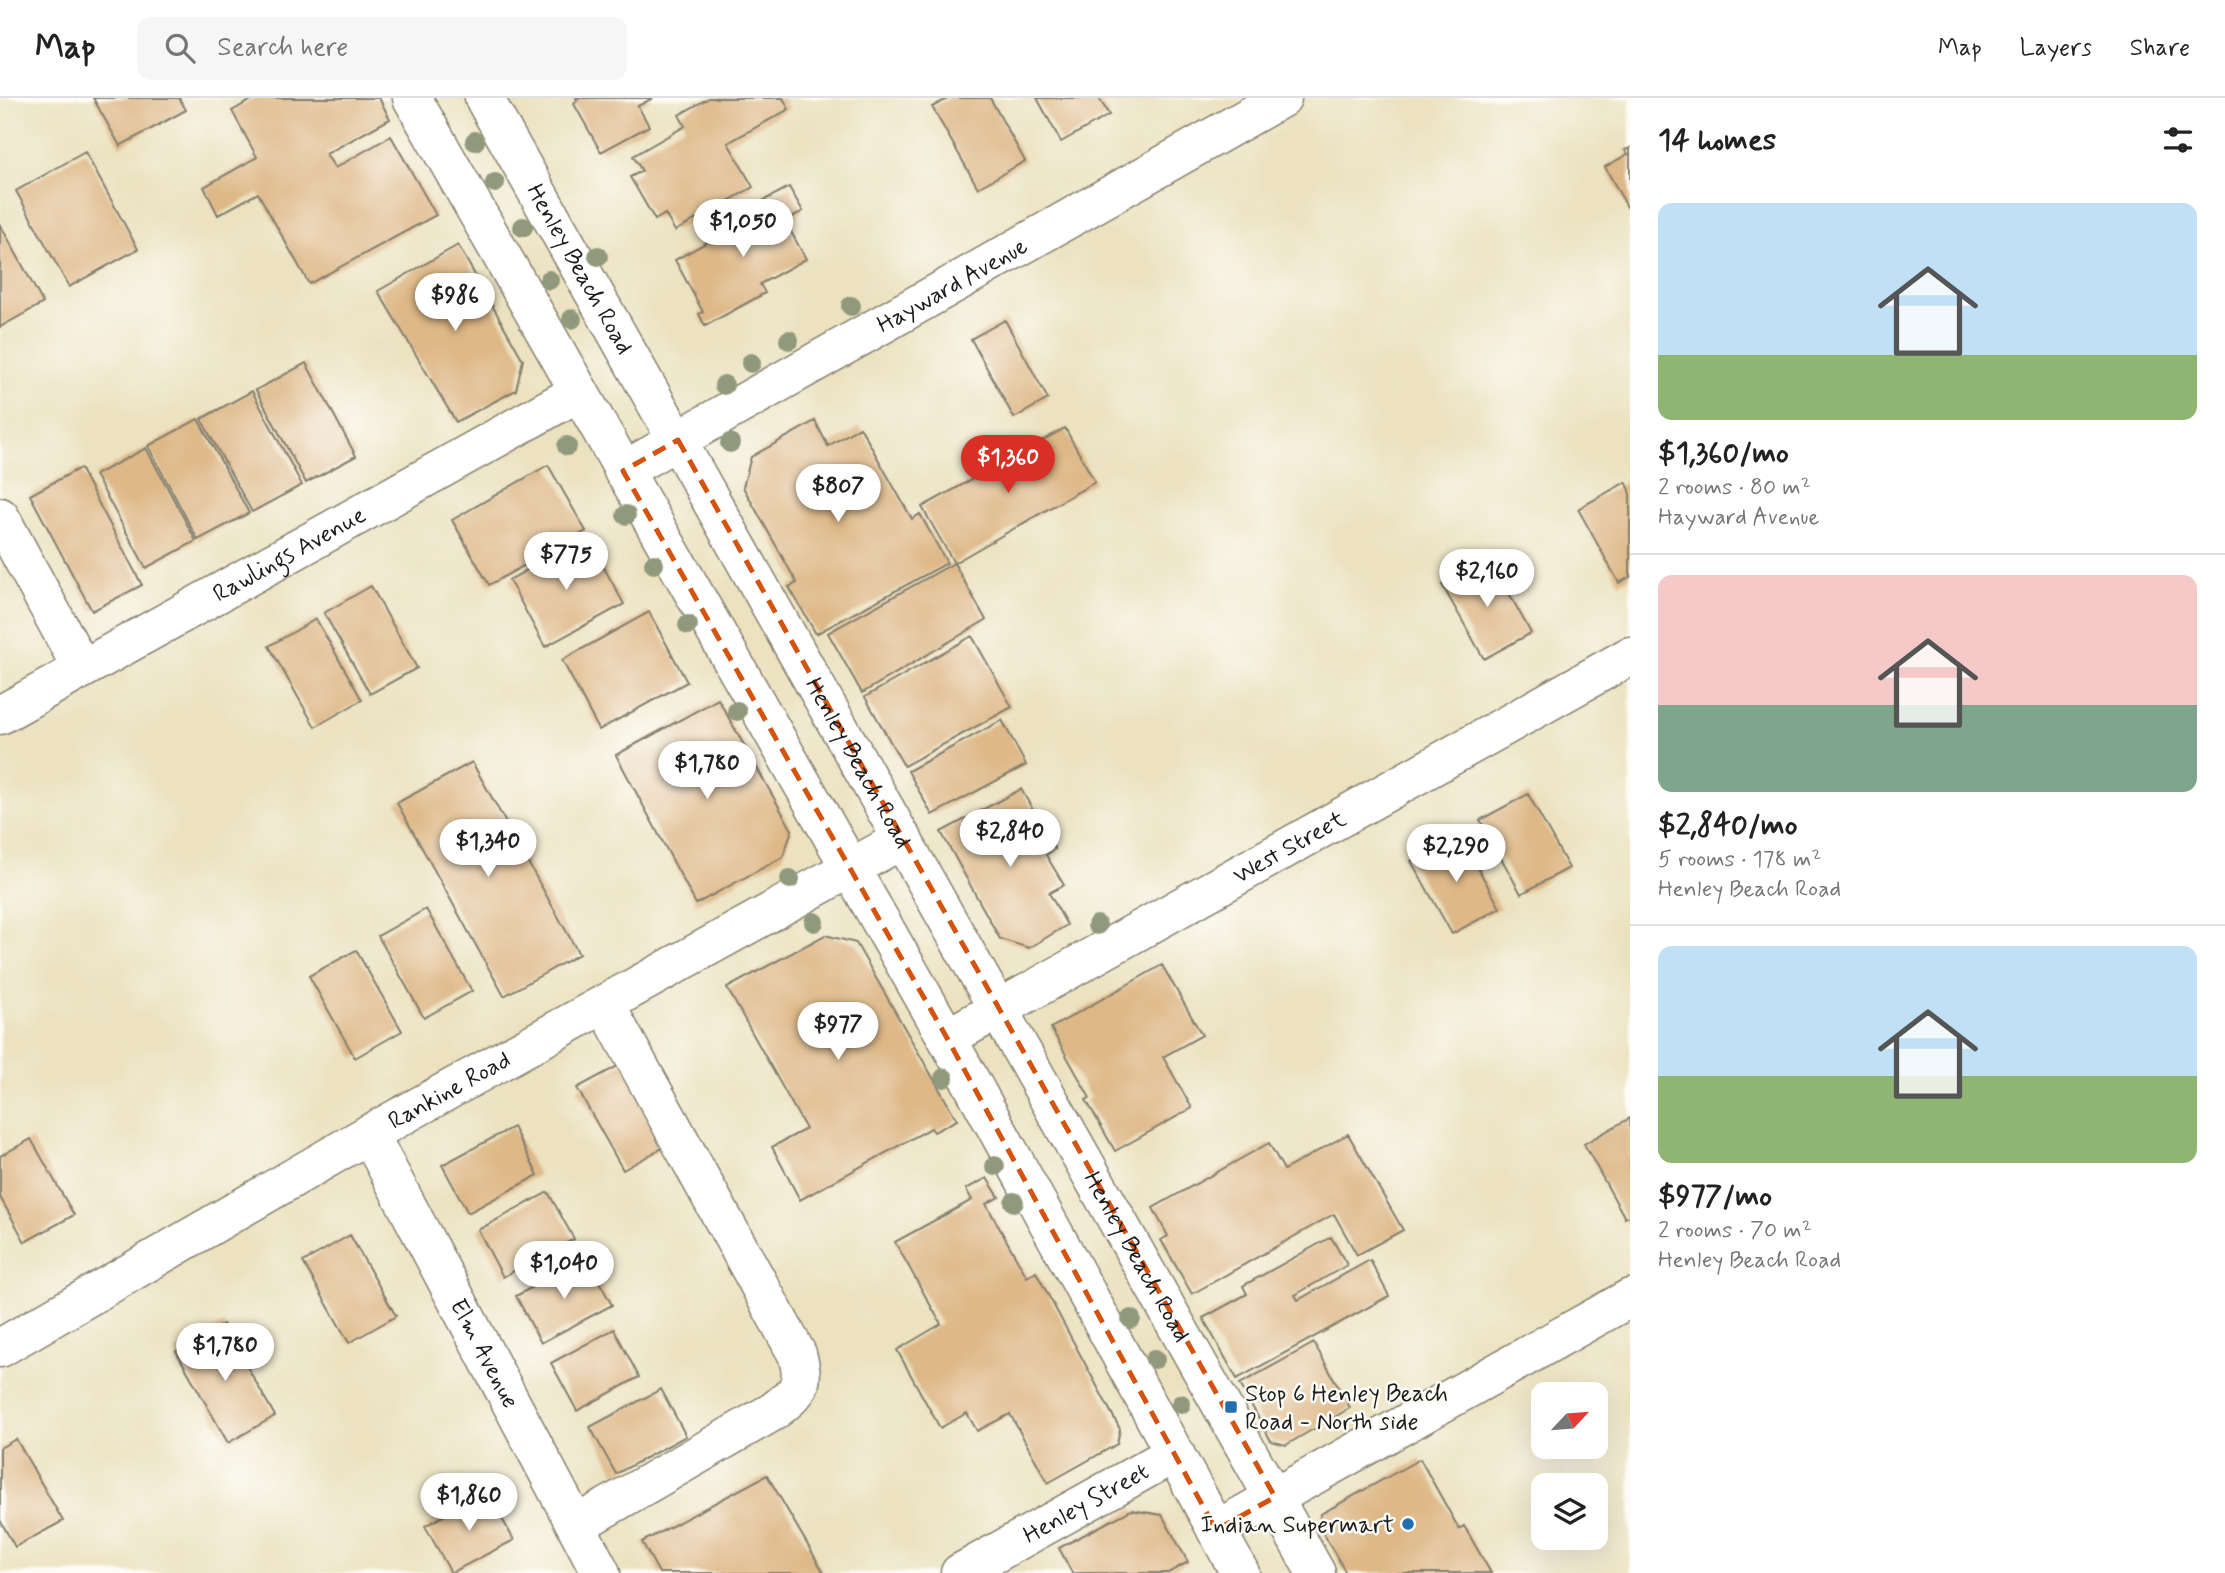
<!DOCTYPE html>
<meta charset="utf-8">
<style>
body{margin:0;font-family:Mynerve,sans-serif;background:#f6f6f6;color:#222;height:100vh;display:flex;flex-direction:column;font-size:26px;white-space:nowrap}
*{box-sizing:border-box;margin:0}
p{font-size:23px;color:#767676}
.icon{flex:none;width:38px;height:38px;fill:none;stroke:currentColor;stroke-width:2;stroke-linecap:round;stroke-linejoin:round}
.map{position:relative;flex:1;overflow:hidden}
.details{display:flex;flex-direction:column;background:#fff;width:595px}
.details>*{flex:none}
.needle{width:46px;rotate:64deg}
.buttons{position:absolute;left:1531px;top:1284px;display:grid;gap:14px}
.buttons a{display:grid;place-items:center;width:77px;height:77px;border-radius:14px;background:#fff;box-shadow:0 7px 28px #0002;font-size:35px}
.price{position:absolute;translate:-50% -60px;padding:0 16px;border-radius:24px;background:#fff;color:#222;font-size:23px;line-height:46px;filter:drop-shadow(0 2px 4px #0008)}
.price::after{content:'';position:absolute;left:50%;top:42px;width:21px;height:16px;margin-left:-10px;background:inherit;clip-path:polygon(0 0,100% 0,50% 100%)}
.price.selected{background:#d93025;color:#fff}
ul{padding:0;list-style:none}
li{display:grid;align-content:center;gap:14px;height:371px;padding:0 28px}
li+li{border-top:2px solid #e0e0e0}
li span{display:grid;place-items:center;height:217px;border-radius:14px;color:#555}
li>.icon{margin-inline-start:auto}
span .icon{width:126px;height:126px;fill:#fffc;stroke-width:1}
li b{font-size:30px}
h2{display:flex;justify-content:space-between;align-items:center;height:84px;padding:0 28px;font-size:30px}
header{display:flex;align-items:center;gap:42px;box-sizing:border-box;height:98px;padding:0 35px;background:#fff;border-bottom:2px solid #e0e0e0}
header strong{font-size:33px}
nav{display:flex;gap:38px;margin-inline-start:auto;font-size:24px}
.search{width:490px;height:63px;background:#f6f6f6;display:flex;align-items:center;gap:18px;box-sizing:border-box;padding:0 24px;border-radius:14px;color:#767676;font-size:26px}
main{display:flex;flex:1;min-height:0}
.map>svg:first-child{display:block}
.building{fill:#deb887}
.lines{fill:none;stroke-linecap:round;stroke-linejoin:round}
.minor-casing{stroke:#847f6e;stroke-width:41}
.major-casing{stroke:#847f6e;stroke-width:41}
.minor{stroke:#fff;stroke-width:38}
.major{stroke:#fff;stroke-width:38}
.tree{fill:#91997c}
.marked{fill:none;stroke:#d4530e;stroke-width:5;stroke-dasharray:14 9;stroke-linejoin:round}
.poi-dot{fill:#1f6fb2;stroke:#fdfcf7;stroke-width:2.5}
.labels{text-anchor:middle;stroke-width:5;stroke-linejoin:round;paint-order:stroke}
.street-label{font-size:24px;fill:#1c1c1c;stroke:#fdfcf7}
.poi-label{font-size:24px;fill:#1c1c1c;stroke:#fdfcf7;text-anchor:start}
</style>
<header>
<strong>Map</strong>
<div class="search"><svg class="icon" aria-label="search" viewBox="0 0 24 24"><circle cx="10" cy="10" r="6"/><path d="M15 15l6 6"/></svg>Search here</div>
<nav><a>Map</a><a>Layers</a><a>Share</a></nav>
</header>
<main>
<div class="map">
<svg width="1630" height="1475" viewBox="0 0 1630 1475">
<rect width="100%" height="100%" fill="#fdfcf7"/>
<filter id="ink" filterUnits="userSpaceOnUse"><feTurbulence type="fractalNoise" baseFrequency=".0143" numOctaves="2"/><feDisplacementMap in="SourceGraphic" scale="14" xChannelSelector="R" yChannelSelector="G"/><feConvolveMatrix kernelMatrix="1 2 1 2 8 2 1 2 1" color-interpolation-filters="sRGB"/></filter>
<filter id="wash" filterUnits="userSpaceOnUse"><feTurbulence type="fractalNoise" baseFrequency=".00686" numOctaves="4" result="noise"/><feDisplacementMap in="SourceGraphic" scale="28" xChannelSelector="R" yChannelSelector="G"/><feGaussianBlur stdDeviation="1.57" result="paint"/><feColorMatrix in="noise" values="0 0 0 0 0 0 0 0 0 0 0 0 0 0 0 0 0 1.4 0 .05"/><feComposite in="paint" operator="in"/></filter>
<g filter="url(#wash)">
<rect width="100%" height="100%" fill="#ece2c0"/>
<g id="blocks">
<!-- building -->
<path class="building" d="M93,0h86l7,12 -66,36z
M255,0h124l11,21 -64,35 9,14 56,-32 45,79 -127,69 -51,-91 -40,22 -14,-28 53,-30 -25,-46z
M576,0h77l-15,8 11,20 -48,26 -27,-48 3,-3z
M709,0h74l6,11 -61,34 25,44 -78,44 -10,-17 -10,6 -25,-43 12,-6 -9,-15 52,-30 -6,-11z
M949,0h41l35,63 -47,27 -46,-81z
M1037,0h62l10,17 -48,27z
M1630,50v57l-3,2 -22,-40 23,-13 -3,-4z
M85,54l53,97 -69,38 -53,-96z
M789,89l14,24 -18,10 21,38 -46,25 5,9 -60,33 -6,-12 4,-2 -28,-52 87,-48 -5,-8z
M0,126l43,79 -43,24z
M458,147l65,115 -7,30 -60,32 -78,-131z
M1005,222l43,79 -34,19 -43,-79z
M306,265l50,93 -50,27 -50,-93z
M252,293l50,94 -50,27 -51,-93z
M198,321l51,94 -51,27 -50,-94z
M815,323l13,25 32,-19 52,92 8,-5 27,49 -131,71 -27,-47 8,-4 -54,-96 8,-30z
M1065,330l30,54 -141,81 -32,-56z
M146,350l50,93 -50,27 -51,-93z
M548,367l38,66 -97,54 -37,-65z
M80,370l62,117 -50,26 -62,-116z
M1626,384l4,8v87l-11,6 -41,-74z
M587,439l37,67 -79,43 -36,-67z
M1490,461l41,74 -47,26 -42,-74z
M954,465l32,57 -124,73 -34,-60z
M371,488l46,82 -47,26 -46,-81z
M649,514l38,70 -88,48 -37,-70z
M316,521l46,81 -47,27 -46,-81z
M972,538l40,71 -108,59 -39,-69z
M718,601l74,131 -9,27 -87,47 -80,-149z
M1002,622l24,45 -94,50 -24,-44z
M472,664l107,192 -75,42 -107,-193z
M1021,691l34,60 -9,6 18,30 -15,8 18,32 -38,23 -29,-9 -59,-107z
M1528,696l41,74 -48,26 -41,-74z
M1459,736l41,74 -48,26 -41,-73z
M426,811l46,82 -48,27 -46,-82z
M825,837l31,8 101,177 -23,12 -3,-4 -131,72 -28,-53 34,-18 -79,-141z
M356,852l46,81 -47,27 -46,-82z
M1162,867l40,70 -39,22 29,51 -77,43 -29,-51 4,-2 -39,-70z
M625,964l46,81 -48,27 -46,-82z
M1630,1020v97l-5,3 -41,-74z
M513,1029l25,48 -70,38 -26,-48z
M1348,1036l55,96 -46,25 -23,-41 -142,80 -31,-54 7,-4 -15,-28 116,-65 15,27z
M31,1041l43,76 -49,27 -25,-45v-41z
M987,1080l12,19 -13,7 41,73 9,-5 84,157 -3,15 -69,39 -38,-69 -33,17 -10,-18 -27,15 -43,-78 44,-26 -46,-82 77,-42 -6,-11z
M548,1094l26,47 -71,38 -25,-47z
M350,1137l46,81 -47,27 -46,-81z
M1331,1139l16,28 -52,30 3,5 72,-40 19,36 -152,83 -34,-61 44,-24 -4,-8z
M586,1160l26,47 -71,38 -25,-47z
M223,1226l52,92 -47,27 -52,-92z
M614,1231l25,48 -62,34 -26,-48z
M1314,1245l36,65 -64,37 -15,-4 -31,-57z
M661,1291l25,47 -70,38 -26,-47z
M16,1341l47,82 -48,26 -15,-27v-72z
M1420,1361l39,70 5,-3 27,47h-145l-27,-47 2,-12z
M767,1377l57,98h-165l-17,-31z
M487,1394l27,48 -63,33 -26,-47z
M1131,1412l31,5 26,47 -20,11h-96l-13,-25z"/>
</g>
</g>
<g filter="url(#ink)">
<use href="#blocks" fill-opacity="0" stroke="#847f6e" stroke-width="2"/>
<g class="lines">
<defs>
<g id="minor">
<path id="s1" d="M623,373l659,-373"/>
<path d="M0,419l82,152"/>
<path id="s2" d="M0,617l579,-323"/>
<path id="s3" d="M947,940l683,-382"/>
<path id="s4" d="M369,1036l232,439"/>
<path id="s5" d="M0,1250l369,-214 534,-295"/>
<path d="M576,1427l198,-114c25,-20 32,-25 23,-57l-192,-350"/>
<path d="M1216,1432l414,-232"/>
<path id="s6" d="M960,1475l215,-120"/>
</g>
<g id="major">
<path d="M412,0l535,940 293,535"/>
<path id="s7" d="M484,0l832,1475"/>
</g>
</defs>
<!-- minor casing -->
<use href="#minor" class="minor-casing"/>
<!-- major casing -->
<use href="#major" class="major-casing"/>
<!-- minor -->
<use href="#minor" class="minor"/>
<!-- major -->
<use href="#major" class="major"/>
</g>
<!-- trees -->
<g class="tree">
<circle cx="475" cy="43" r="10"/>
<circle cx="495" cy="85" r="10"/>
<circle cx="523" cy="129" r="10"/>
<circle cx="598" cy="158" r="10"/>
<circle cx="549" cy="182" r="10"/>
<circle cx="851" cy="208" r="10"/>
<circle cx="572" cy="221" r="10"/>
<circle cx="789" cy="242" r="10"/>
<circle cx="751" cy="265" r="10"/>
<circle cx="724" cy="287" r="10"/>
<circle cx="730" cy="345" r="10"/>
<circle cx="567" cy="348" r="10"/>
<circle cx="626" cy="417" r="10"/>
<circle cx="654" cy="466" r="10"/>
<circle cx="688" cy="527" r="10"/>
<circle cx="737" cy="613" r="10"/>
<circle cx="790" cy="781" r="10"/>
<circle cx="814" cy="824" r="10"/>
<circle cx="1097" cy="827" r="10"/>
<circle cx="944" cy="980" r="10"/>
<circle cx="995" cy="1068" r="10"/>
<circle cx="1014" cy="1104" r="10"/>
<circle cx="1131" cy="1221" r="10"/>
<circle cx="1155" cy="1261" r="10"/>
<circle cx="1181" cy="1306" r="10"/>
</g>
</g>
<!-- marked area -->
<path class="marked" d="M678,342l597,1057 -59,33 -269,-492 -324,-567z"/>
<!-- markers -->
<g class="poi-dot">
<rect x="1224" y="1302" width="14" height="14" rx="3.5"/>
<circle cx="1408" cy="1426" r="7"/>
</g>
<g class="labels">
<!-- street labels -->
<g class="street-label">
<text dy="8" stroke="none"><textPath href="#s7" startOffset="196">Henley Beach Road</textPath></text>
<text dy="8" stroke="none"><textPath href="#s1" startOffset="378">Hayward Avenue</textPath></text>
<text dy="8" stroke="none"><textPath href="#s2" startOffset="331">Rawlings Avenue</textPath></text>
<text dy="8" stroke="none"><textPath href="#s7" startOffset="763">Henley Beach Road</textPath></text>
<text dy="8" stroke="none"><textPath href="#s3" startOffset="392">West Street</textPath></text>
<text dy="8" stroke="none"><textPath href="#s5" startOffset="518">Rankine Road</textPath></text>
<text dy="8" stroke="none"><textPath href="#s7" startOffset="1330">Henley Beach Road</textPath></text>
<text dy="8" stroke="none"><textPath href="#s4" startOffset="248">Elm Avenue</textPath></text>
<text dy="8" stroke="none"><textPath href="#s6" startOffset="144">Henley Street</textPath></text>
</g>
<!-- poi labels -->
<g class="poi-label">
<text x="1245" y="1303">Stop 6 Henley Beach<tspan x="1245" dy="28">Road - North side</tspan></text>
<text x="1394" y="1434" text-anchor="end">Indian Supermart</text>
</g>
</g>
</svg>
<div class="buttons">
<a><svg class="needle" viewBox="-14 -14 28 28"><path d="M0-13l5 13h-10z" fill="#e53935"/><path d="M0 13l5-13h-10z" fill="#767676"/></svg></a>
<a><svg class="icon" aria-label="layers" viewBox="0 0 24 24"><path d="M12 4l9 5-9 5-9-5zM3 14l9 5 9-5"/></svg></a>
</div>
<b class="price" style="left:743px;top:161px">$1,050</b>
<b class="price" style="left:455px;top:235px">$986</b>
<b class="price selected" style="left:1008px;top:397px">$1,360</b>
<b class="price" style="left:838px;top:426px">$807</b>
<b class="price" style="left:566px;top:494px">$775</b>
<b class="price" style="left:1487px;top:511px">$2,160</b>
<b class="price" style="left:707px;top:703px">$1,780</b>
<b class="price" style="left:1010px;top:771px">$2,840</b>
<b class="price" style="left:488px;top:781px">$1,340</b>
<b class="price" style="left:1456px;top:786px">$2,290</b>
<b class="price" style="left:838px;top:964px">$977</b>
<b class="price" style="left:564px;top:1203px">$1,040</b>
<b class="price" style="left:225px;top:1285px">$1,780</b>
<b class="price" style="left:469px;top:1435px">$1,860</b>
</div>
<section class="details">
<h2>14 homes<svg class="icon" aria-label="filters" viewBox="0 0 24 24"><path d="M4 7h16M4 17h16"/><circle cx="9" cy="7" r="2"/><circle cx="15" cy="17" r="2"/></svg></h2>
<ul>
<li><span style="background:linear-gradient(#bfe0f5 70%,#8fb573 0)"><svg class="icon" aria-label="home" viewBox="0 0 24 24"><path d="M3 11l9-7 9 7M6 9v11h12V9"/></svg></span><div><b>$1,360/mo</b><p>2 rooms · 80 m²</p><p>Hayward Avenue</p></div></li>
<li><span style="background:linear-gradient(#f6c9c9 60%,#7fa58c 0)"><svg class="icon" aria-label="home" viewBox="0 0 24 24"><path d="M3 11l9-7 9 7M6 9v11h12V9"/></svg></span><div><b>$2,840/mo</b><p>5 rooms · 178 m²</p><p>Henley Beach Road</p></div></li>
<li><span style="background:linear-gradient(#bfe0f5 60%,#8fb573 0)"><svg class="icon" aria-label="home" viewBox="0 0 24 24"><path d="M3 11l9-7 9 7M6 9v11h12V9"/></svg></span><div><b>$977/mo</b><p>2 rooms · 70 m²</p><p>Henley Beach Road</p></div></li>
</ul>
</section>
</main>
